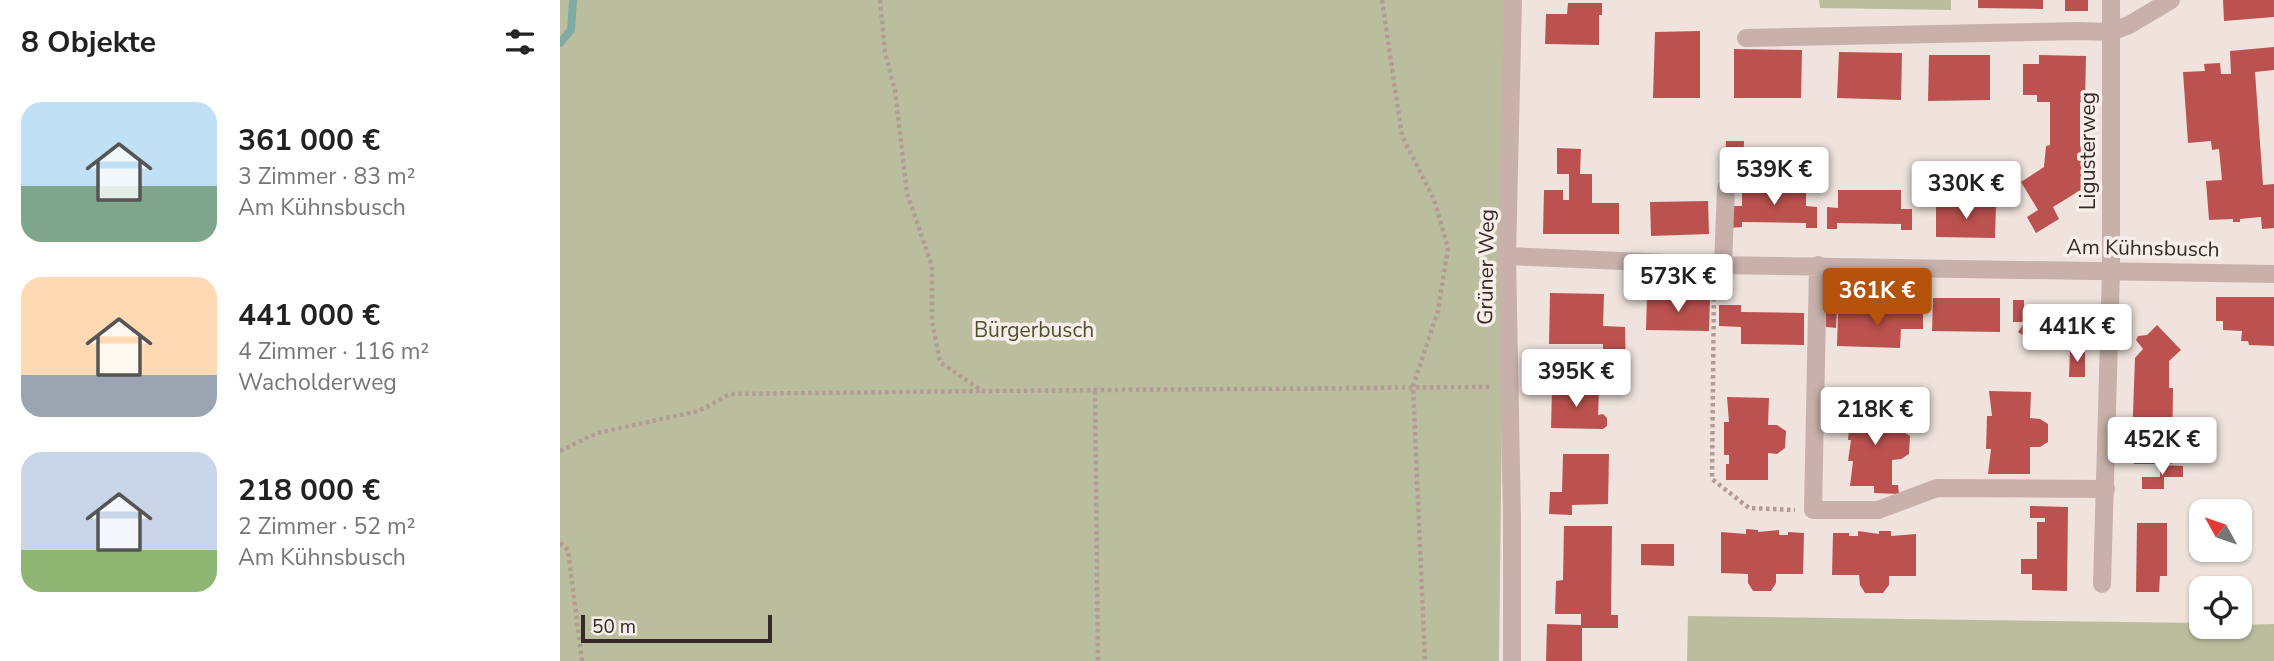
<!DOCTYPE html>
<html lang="de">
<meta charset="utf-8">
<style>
body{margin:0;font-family:"Nunito Sans",sans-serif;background:#f6f6f6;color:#222;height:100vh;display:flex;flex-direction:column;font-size:26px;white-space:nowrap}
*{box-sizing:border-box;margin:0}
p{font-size:23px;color:#767676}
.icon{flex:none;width:38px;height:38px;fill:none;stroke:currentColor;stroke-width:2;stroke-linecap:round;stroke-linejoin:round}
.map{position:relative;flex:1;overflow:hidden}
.panel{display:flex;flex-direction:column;background:#fff;width:560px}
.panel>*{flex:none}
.needle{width:46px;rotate:310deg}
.controls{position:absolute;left:1629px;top:499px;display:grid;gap:14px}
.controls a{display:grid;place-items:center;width:63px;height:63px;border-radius:14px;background:#fff;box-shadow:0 2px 5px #0004;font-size:35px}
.scale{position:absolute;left:21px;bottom:18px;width:191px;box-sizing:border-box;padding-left:7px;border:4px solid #362a29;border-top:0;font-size:19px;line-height:24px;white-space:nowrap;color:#362a29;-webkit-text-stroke:5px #f8eee9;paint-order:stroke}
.price{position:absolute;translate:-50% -60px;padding:0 16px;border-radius:7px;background:#fff;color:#222;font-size:23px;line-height:46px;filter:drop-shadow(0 2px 4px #0008)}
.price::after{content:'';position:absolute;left:50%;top:42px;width:21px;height:16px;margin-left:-10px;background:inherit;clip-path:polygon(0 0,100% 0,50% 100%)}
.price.selected{background:#b45309;color:#fff}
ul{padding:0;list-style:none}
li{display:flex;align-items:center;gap:21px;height:175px;padding:0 21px}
li span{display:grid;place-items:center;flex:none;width:196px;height:140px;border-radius:21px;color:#555}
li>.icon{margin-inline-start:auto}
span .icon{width:84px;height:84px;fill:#fffc;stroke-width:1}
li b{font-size:30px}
h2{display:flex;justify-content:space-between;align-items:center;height:84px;padding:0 21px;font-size:30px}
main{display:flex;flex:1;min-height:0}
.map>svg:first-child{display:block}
.green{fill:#bbbe9e}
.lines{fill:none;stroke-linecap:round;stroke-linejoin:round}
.stream{stroke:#7faba3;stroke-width:8}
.building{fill:#bc5250}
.path{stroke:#b39b95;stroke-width:4.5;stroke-dasharray:3.5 3.5;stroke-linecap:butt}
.minor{stroke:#c7b1aa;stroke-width:18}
.labels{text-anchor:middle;stroke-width:7;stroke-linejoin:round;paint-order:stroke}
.street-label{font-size:21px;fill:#362a29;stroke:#f8eee9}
.park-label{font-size:21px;fill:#4d522f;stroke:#f8eee9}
</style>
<main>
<section class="panel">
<h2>8 Objekte<svg class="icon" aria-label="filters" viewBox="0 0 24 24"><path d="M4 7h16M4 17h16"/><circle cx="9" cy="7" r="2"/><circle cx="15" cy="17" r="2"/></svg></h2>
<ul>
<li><span style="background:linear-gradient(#bfe0f5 60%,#7fa58c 0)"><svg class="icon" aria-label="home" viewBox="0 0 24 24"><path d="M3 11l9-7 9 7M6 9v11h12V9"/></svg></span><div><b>361 000 €</b><p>3 Zimmer · 83 m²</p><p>Am Kühnsbusch</p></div></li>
<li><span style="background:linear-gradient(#ffd9b3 70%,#9aa5b1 0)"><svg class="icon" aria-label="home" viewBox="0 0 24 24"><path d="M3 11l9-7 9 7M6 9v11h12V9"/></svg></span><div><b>441 000 €</b><p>4 Zimmer · 116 m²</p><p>Wacholderweg</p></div></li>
<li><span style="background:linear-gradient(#c9d6e8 70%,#8fb573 0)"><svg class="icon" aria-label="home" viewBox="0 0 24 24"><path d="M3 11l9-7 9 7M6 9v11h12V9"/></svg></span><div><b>218 000 €</b><p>2 Zimmer · 52 m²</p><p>Am Kühnsbusch</p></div></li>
</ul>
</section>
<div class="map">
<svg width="1714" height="661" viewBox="0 0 1714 661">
<rect width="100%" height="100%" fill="#f0e3dd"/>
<!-- green -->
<path class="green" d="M0,0h947l-8,661h-939z
M1259,0h132v10l-131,-2z
M1128,616l513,7 1,3 72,-2v37h-587z"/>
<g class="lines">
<!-- stream -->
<path class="stream" d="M0,43l11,-13 2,-30"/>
</g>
<!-- building -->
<path class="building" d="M1418,0h65v9l-65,-1z
M1505,0h23v11h-23z
M1663,0h51v17l-50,4z
M1008,3h34v12h-3v30l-54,-1 1,-30h21z
M1140,31v67h-47l2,-66z
M1714,47v23l-19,2 8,113 11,-1v44l-12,1 -1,-12 -21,2v3h-7v-3l-24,1 -3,-39 16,-1 -3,-31 -7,1 -1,-9 -23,2 -5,-71 22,-1 -1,-7 16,-1 1,11h10l-1,-23z
M1174,49l68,1 -1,48h-67z
M1279,52l63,1 -1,47 -64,-2z
M1369,55h61v45l-62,1z
M1479,55l47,1 -1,46h-5v44l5,-1 -1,43 -31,19 6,12 -23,14 -9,-16 11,-7 -17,-28 23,-15 2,-21 4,-1v-43h-13v-7h-14v-31h16z
M1166,141h18l-1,31h-18z
M997,148l24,1 -1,25h12v29h27v31h-76l1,-44h19v10h6v-26h-12z
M1182,188h64v18l11,1v21h-11v-5l-64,-1v5l-12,1 1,-22h11z
M1278,190h63v19h11v21h-11v-6l-64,-1v6h-10v-22l11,1z
M1148,201l1,33 -58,2 -1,-34z
M1376,204l60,1 -1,33 -59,-1z
M990,293l54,1 -1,32 22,1 1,49 -23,1v-33h-54z
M1087,297l63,1 -1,33 -63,-1z
M1656,297h58v49l-25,-1 -1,-4h-7l1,-10 -19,-1v-9h-7z
M1373,298h67v34l-68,-1z
M1453,300h11v22h-11z
M1159,305h22v7l63,1v32l-63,-1v-17l-22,-1z
M1476,305l26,18 -18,26 -26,-17z
M1266,307h11l-1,21 -10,-1z
M1341,308l22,1v20h-22l-1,19 -63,-2 1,-33 63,1z
M1597,325l24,25 -12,11v27h4l-1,76h-38v-23h-2l3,-83 8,-9 -7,-9 2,-4 9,-1z
M1510,351l15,1v25h-16z
M1001,384l15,1 1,5 22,1 -1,24 5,-1 4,4v8l-4,3 -52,-1 1,-38h7z
M1429,391l42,1 -1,26 10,1 8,5v18l-8,5h-10v27h-42l3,-25h-5l1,-33h5z
M1167,397l42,1 -1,27h9l9,6 -1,17 -8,6 -9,-1v27h-42v-16h3v-9h-5v-33h5z
M1291,403h42l-1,27 10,1 8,5 -1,18 -8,5 -9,1v25h6l1,9 -25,-1v-7h-24l3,-25h-5l3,-21h-3l1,-12h4l1,-9h-3z
M1003,454h46l-1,50 -36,1v10l-23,-1 1,-22h12z
M1600,465l23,1v11h-19v12h-22v-12h18z
M1470,506l38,1 -1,84 -35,-1v-16h-11v-15h16v-37h8v-4h-15z
M1577,523h30v53h-7l-1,16h-23z
M1004,526h48l-1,89h7v13h-36v33h-36l1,-37 34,1v-11h-26l1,-33 7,-1z
M1186,529l12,1v2l21,-2v5h9v-3l16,1 -1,41h-27v9l-5,8h-18l-5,-8v-9l-27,-1v-41l25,2z
M1298,531l21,3v-3h12v5l25,-2v42h-27v9l-6,8h-18l-5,-8 -1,-10h-27l1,-42h16v3h9z
M1081,544h33v22l-33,-1z"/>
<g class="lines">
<!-- path -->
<path class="path" d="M320,0l5,52 10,39 12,102 25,73v55l8,41 42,29 508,-4
M822,0l20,136 32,63 14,49 -10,63 -25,75 12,275
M1154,284l-2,195 37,29 46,2
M535,391l3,270
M0,451l37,-18 102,-22 31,-17 251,-3
M0,543l8,7 14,111"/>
<!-- minor -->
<path class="minor" d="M1186,38l334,-7 31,1v-32
M947,256l207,9 560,9
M1163,265l3,-77
M1258,265l-5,245h65l59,-22 169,1
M1542,584l9,-314v-238l18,-7 42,-25
M952,661v-142l-5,-263 6,-256"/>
</g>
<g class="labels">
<!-- street labels -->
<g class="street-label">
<text transform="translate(1528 151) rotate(-90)" y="7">Ligusterweg</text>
<text transform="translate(1583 248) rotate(1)" y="7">Am Kühnsbusch</text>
<text transform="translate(926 267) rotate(-89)" y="7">Grüner Weg</text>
</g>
<!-- park labels -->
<g class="park-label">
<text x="474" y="337">Bürgerbusch</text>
</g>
</g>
</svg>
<div class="controls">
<a><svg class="needle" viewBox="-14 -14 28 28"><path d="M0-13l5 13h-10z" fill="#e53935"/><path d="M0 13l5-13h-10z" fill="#767676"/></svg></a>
<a><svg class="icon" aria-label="locate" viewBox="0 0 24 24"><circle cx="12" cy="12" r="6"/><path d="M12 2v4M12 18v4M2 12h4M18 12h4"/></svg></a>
</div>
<div class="scale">50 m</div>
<b class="price" style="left:1214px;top:207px">539K €</b>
<b class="price" style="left:1406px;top:221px">330K €</b>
<b class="price" style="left:1118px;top:314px">573K €</b>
<b class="price selected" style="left:1317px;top:328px">361K €</b>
<b class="price" style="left:1517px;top:364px">441K €</b>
<b class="price" style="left:1016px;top:409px">395K €</b>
<b class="price" style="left:1315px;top:447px">218K €</b>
<b class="price" style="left:1602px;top:477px">452K €</b>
</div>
</main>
